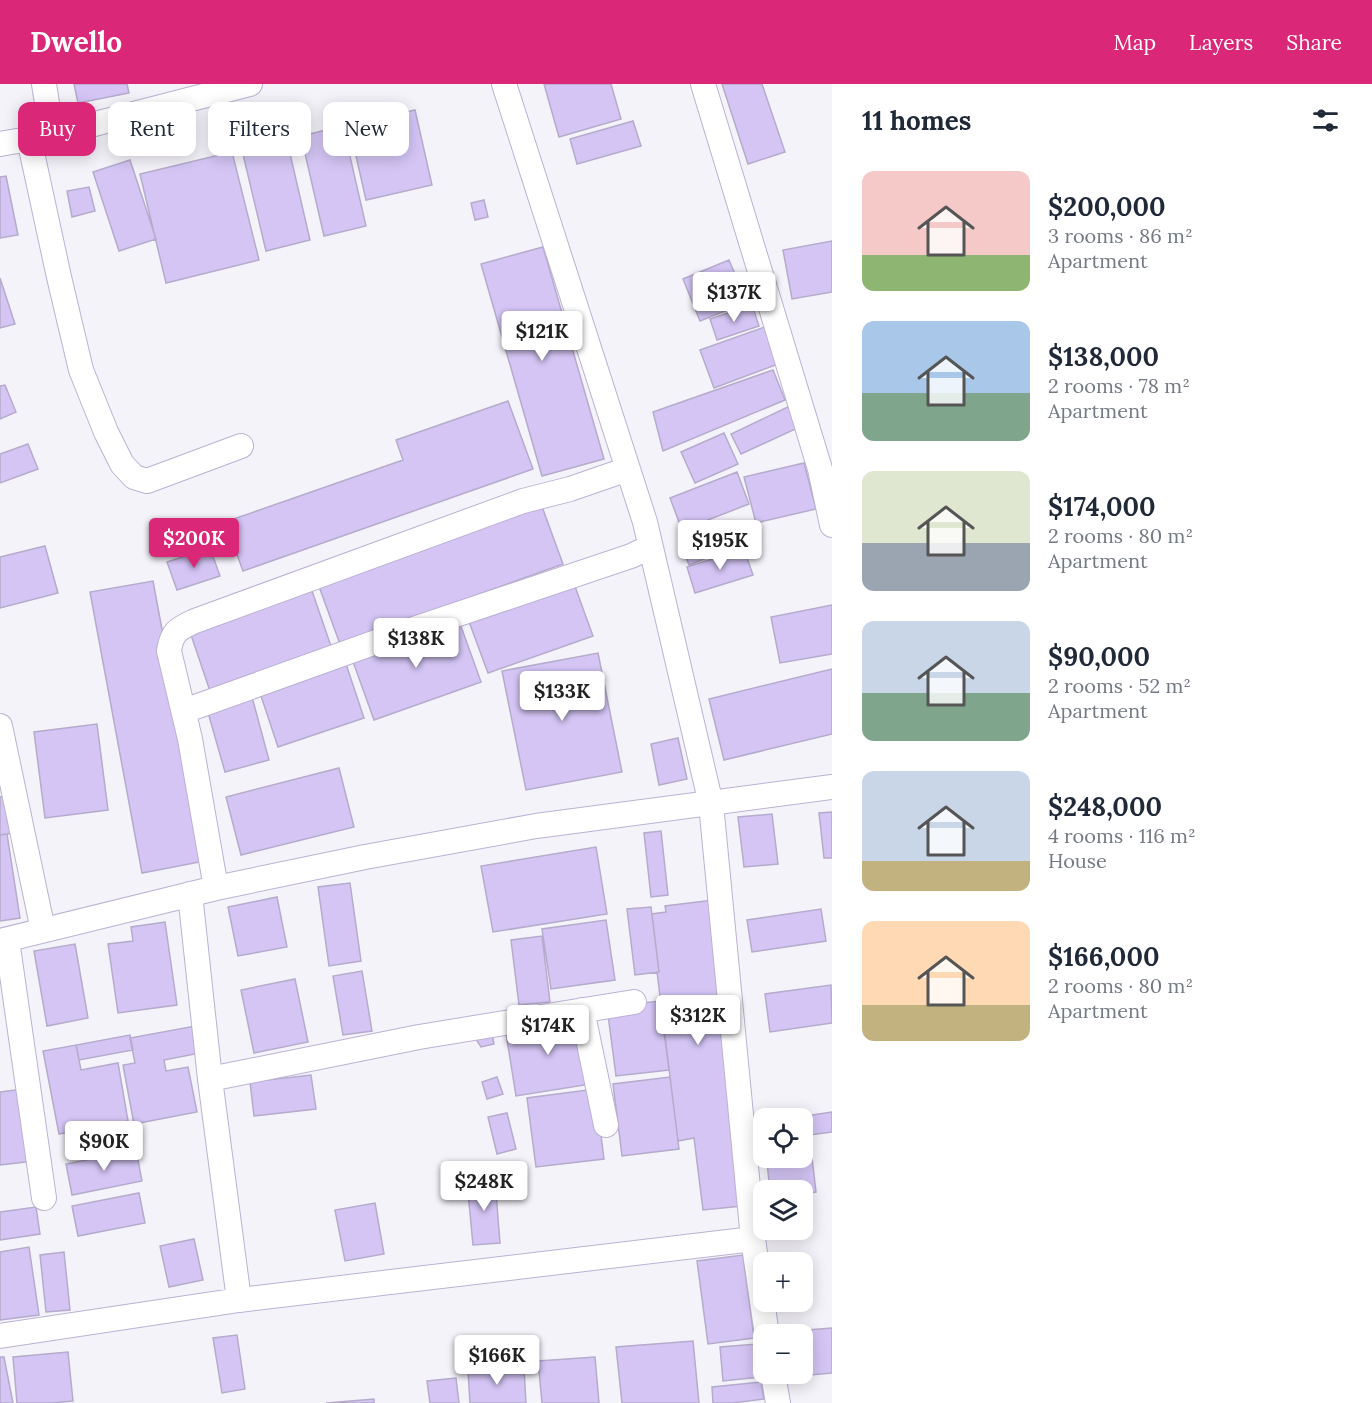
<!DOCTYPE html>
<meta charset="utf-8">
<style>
body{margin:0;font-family:Lora,serif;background:#f2f2f3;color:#1f2937;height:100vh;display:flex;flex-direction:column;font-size:22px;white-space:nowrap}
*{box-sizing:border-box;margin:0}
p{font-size:20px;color:#747a83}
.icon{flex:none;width:33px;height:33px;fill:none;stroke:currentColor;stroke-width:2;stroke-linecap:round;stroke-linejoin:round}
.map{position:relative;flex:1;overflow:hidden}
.panel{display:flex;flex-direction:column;background:#fff;width:540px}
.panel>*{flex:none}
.guide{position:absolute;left:18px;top:18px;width:570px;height:54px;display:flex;gap:12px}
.fabs{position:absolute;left:753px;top:1024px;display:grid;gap:12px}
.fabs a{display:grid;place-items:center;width:60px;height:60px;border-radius:12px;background:#fff;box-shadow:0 3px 15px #0003;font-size:30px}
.price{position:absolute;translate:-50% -51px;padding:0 14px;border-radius:6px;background:#fff;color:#222;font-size:20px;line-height:39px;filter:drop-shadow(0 2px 3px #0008)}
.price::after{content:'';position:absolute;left:50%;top:36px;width:18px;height:14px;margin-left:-9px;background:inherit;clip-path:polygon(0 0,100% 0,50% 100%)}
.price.current{background:#db2777;color:#fff}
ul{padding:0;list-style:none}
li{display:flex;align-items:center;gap:18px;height:150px;padding:0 30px}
li span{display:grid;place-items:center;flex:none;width:168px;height:120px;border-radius:12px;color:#555}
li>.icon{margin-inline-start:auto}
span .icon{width:72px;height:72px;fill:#fffc;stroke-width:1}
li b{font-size:26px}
h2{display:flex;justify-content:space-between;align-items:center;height:72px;padding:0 30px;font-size:26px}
.pill{padding:0 21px;border-radius:12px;background:#fff;box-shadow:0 3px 15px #0003;font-size:21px;line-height:54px}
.pill.current{background:#db2777;color:#fff}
header{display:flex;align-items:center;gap:36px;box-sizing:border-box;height:84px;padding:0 30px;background:#db2777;color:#fff}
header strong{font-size:28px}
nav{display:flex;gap:33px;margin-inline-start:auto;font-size:21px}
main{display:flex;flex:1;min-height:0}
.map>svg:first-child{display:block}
.building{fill:#d4c5f5;stroke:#b5abcb;stroke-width:1.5}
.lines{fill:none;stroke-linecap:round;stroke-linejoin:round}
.minor-casing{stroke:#bcb1d2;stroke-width:26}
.minor{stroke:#fff;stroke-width:24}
</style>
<header>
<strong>Dwello</strong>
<nav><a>Map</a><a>Layers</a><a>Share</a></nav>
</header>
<main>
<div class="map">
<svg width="832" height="1319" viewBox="0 0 832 1319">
<rect width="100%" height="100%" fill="#f5f3fa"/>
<!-- building -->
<path class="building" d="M74,0h53l2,9 -51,10z
M544,0h67l10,35 -62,18z
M722,0h40l23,68 -37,12z
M415,26l17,75 -66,15 -17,-75z
M282,35l28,121 -44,11 -29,-122z
M633,37l8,25 -64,18 -7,-25z
M343,42l23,100 -42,10 -23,-100z
M232,68l27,108 -93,23 -26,-109z
M130,76l26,79 -37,12 -26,-79z
M6,92l12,59 -18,3v-61z
M89,103l6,24 -23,6 -5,-26z
M484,116l4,17 -13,3 -4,-17z
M832,157v51l-40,7 -9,-49z
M543,163l61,212 -62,17 -61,-212z
M729,176l18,42 -47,19 -17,-42z
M0,194l15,46 -15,4z
M752,221l7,21 -42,14 -7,-21z
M773,240l13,37 -72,27 -14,-38z
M773,286l12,30 -122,51 -10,-39z
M5,301l11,27 -16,7v-33z
M508,317l25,68 -290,102 -18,-49 178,-62 -7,-20z
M792,321l10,21 -61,28 -10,-20z
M724,349l14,31 -43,19 -14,-31z
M28,360l10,25 -38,14v-29z
M804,379l12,46 -60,14 -12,-46z
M737,388l12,32 -67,26 -12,-32z
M540,417l23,63 -223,80 -23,-63z
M739,437l8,21 -58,23 -8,-21z
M45,462l13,47 -58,15v-51z
M210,464l10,28 -43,14 -10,-28z
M744,465l9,26 -58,18 -8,-26z
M153,497l52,280 -63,12 -52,-281z
M573,497l20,55 -105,37 -20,-54z
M311,504l22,64 -122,42 -22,-65z
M832,521v49l-52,9 -9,-46z
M458,534l23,64 -107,38 -23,-64z
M598,569l24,119 -96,18 -24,-119z
M345,577l19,57 -86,29 -19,-57z
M832,585v65l-108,26 -15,-61z
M252,613l17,63 -44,12 -18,-63z
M97,640l11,86 -63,8 -11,-86z
M678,654l9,41 -28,6 -8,-41z
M339,684l15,59 -113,28 -15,-58z
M7,712l6,37 -13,2v-38z
M832,728v46h-8l-5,-45z
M772,730l6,50 -34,3 -6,-50z
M661,747l7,64 -17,2 -7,-64z
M7,750l13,84 -20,3v-86z
M596,763l11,67 -114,18 -12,-66z
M350,799l11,78 -32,5 -11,-79z
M277,813l10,50 -49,9 -10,-49z
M713,816l29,306 -39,4 -9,-72 -16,3 -21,-169h2l-7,-58 14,-2 -1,-6z
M651,823l8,65 -24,3 -8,-66z
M821,825l5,32 -74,11 -5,-32z
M606,836l9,60 -64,9 -9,-60z
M165,838l12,83 -59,8 -10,-69 25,-3 -2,-14z
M542,852l8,66 -31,3 -8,-65z
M75,860l13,74 -41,8 -13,-75z
M362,887l10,60 -29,4 -10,-59z
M295,895l13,63 -54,11 -13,-63z
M831,901l1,38 -62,9 -5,-38z
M660,917l9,69 -53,6 -9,-69z
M579,931l12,69 -75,12 -11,-69z
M195,942l5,27 -36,7 2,11 22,-4 9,45 -63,12 -11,-59 12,-2 -5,-25z
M491,945l3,15 -13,3 -9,-14z
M130,951l3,15 -54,10 -3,-15z
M76,961l5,25 37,-7 10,58 -69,13 -16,-83z
M311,991l5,34 -62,7 -4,-34z
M497,993l6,17 -16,5 -5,-17z
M670,993l9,72 -57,7 -9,-72z
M23,1005l11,72 -34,4v-73z
M595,1005l9,70 -68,8 -9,-69z
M832,1028v20l-30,4v-17h-16z
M507,1029l9,36 -19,5 -9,-37z
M136,1066l6,31 -70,14 -6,-31z
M812,1073l4,35 -14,2v-3h-32l-3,-29z
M495,1096l5,63 -27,2 -6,-63z
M139,1109l6,30 -67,13 -6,-30z
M375,1119l9,51 -39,7 -10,-51z
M36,1123l4,27 -40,6v-28z
M194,1155l9,41 -34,7 -9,-41z
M29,1163l10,68 -39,5v-68z
M64,1168l6,58 -24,2 -6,-57z
M743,1171l11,83 -46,6 -11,-83z
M832,1244v45l-32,3v-2h2v-39h-7v-4z
M237,1251l8,54 -23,4 -9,-55z
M693,1257l6,62h-77l-6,-56z
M757,1260l3,33 -37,4 -3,-34z
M68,1268l5,49 -22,2h-34l-4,-46z
M0,1273h4l9,46h-13z
M595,1273l4,46h-57l-4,-42z
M524,1284l2,35h-56l-2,-32z
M456,1294l3,25h-29l-3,-22z
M761,1298l3,17 -32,4h-19l-1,-16z
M374,1315v4h-48z"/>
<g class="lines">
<defs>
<path id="minor" d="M44,0l8,51
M504,0l141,438 66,282 42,435 14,96
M703,0l117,385 12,56
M29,55l30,138 22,93 25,62 16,32 12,13 13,4 94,-35
M0,60l52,-9 198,-51
M184,627l206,-74 241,-81 19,-9
M0,642l43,204
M216,804l-26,-149 -21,-88c3,-20 9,-22 26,-30l328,-120 47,-12 58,-20
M190,810l20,185 29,221
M7,856l37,258
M0,857l216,-53 149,-31 171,-31 296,-39
M582,926l24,115
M210,995l209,-42 215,-35
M0,1252l239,-36 514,-61
M773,1290l5,29"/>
</defs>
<!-- minor casing -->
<use href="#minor" class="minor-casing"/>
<!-- minor -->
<use href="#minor" class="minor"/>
</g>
</svg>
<div class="fabs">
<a><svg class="icon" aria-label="locate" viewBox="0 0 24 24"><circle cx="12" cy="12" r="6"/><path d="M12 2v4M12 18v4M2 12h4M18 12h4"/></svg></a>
<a><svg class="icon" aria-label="layers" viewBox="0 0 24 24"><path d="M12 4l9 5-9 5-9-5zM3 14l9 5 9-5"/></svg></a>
<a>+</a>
<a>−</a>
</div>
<b class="price" style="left:734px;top:239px">$137K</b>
<b class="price" style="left:542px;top:278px">$121K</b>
<b class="price current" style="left:194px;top:485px">$200K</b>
<b class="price" style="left:720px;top:487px">$195K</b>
<b class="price" style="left:416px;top:585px">$138K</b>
<b class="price" style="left:562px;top:638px">$133K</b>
<b class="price" style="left:698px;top:962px">$312K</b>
<b class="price" style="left:548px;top:972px">$174K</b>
<b class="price" style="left:104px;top:1088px">$90K</b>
<b class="price" style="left:484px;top:1128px">$248K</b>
<b class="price" style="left:497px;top:1302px">$166K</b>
<div class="guide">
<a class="pill current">Buy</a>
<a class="pill">Rent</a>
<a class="pill">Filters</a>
<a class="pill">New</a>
</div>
</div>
<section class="panel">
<h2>11 homes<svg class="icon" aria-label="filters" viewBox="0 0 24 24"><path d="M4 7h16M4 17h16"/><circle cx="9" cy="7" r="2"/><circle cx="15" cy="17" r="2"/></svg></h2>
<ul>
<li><span style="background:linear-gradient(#f6c9c9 70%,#8fb573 0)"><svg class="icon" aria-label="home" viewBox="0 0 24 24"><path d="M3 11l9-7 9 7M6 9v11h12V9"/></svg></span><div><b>$200,000</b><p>3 rooms · 86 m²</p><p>Apartment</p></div></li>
<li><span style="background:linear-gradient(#a9c7e8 60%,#7fa58c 0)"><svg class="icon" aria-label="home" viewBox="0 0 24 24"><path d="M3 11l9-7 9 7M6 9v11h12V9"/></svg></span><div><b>$138,000</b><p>2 rooms · 78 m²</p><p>Apartment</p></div></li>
<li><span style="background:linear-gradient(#dfe7d0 60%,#9aa5b1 0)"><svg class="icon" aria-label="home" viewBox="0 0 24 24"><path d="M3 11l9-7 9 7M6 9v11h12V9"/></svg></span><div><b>$174,000</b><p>2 rooms · 80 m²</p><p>Apartment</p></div></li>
<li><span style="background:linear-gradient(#c9d6e8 60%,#7fa58c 0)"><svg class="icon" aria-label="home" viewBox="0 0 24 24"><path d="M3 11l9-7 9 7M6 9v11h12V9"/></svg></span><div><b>$90,000</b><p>2 rooms · 52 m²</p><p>Apartment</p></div></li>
<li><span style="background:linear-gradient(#c9d6e8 75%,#c2b280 0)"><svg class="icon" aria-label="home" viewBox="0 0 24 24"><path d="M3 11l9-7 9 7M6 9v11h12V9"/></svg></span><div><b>$248,000</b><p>4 rooms · 116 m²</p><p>House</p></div></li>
<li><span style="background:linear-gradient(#ffd9b3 70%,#c2b280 0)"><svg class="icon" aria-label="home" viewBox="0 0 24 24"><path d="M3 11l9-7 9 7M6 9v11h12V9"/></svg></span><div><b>$166,000</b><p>2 rooms · 80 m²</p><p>Apartment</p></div></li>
</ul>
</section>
</main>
